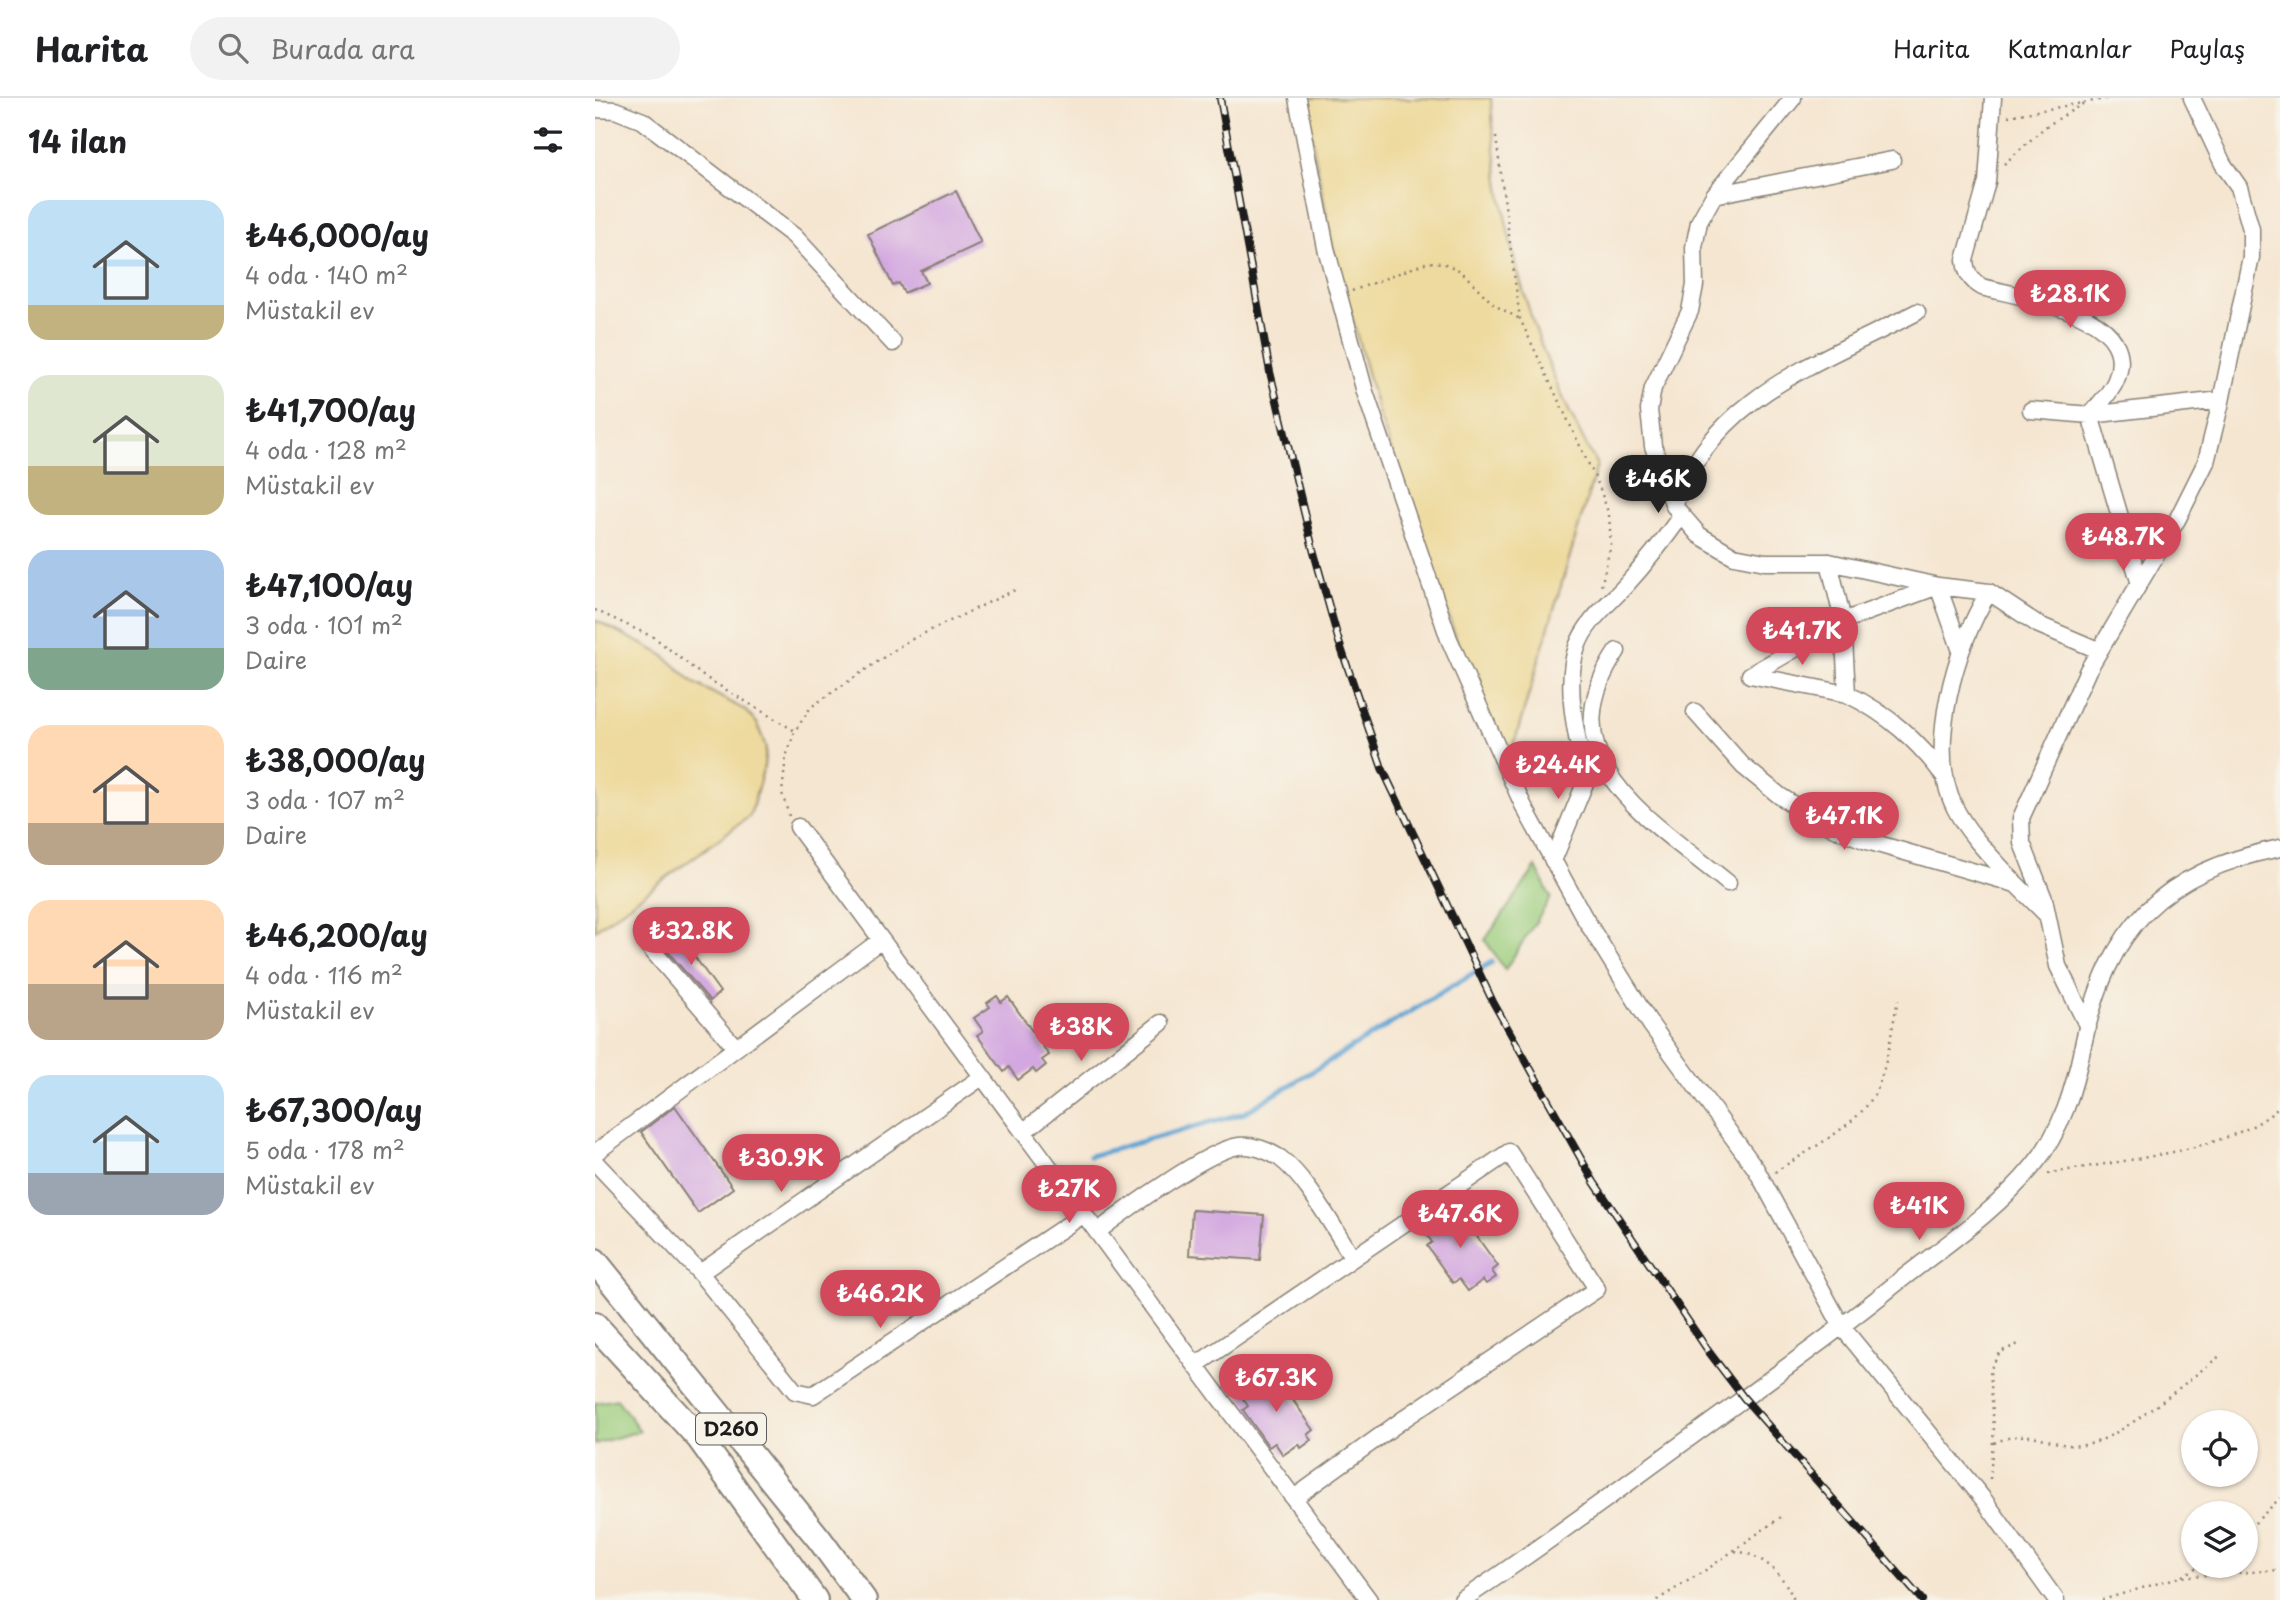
<!DOCTYPE html>
<html lang="tr">
<meta charset="utf-8">
<style>
body{margin:0;font-family:"Playpen Sans",sans-serif;background:#f2f2f2;color:#202124;height:100vh;display:flex;flex-direction:column;font-size:26px;white-space:nowrap}
*{box-sizing:border-box;margin:0}
p{font-size:23px;color:#757577}
.icon{flex:none;width:38px;height:38px;fill:none;stroke:currentColor;stroke-width:2;stroke-linecap:round;stroke-linejoin:round}
.map{position:relative;flex:1;overflow:hidden}
.side{display:flex;flex-direction:column;background:#fff;width:595px}
.side>*{flex:none}
.tools{position:absolute;left:1586px;top:1312px;display:grid;gap:14px}
.tools a{display:grid;place-items:center;width:77px;height:77px;border-radius:50%;background:#fff;box-shadow:0 2px 5px #0004;font-size:35px}
.price{position:absolute;translate:-50% -60px;padding:0 16px;border-radius:24px;background:#d1495b;color:#fff;font-size:23px;line-height:46px;filter:drop-shadow(0 2px 4px #0008)}
.price::after{content:'';position:absolute;left:50%;top:42px;width:21px;height:16px;margin-left:-10px;background:inherit;clip-path:polygon(0 0,100% 0,50% 100%)}
.price.selected{background:#222;color:#fff}
ul{padding:0;list-style:none}
li{display:flex;align-items:center;gap:21px;height:175px;padding:0 28px}
li span{display:grid;place-items:center;flex:none;width:196px;height:140px;border-radius:21px;color:#555}
li>.icon{margin-inline-start:auto}
span .icon{width:84px;height:84px;fill:#fffc;stroke-width:1}
li b{font-size:30px}
h2{display:flex;justify-content:space-between;align-items:center;height:84px;padding:0 28px;font-size:30px}
header{display:flex;align-items:center;gap:42px;box-sizing:border-box;height:98px;padding:0 35px;background:#fff;border-bottom:2px solid #e0e0e0}
header strong{font-size:33px}
nav{display:flex;gap:38px;margin-inline-start:auto;font-size:24px}
.search{width:490px;height:63px;background:#f2f2f2;display:flex;align-items:center;gap:18px;box-sizing:border-box;padding:0 24px;border-radius:38px;color:#757577;font-size:26px}
main{display:flex;flex:1;min-height:0}
.map>svg:first-child{display:block}
.green{fill:#9bcd7d;stroke:#5c744c;stroke-width:2}
.sand{fill:#eeda9e;stroke:#857b5d;stroke-width:2}
.lines{fill:none;stroke-linecap:round;stroke-linejoin:round}
.stream{stroke:#5fa4d4;stroke-width:5}
.building{fill:#d3a8e0}
.minor-casing{stroke:#888176;stroke-width:19}
.highway-casing{stroke:#888176;stroke-width:28}
.path{stroke:#888176;stroke-width:2.5;stroke-dasharray:2 5;stroke-linecap:butt}
.minor{stroke:#fff;stroke-width:16}
.highway{stroke:#fff;stroke-width:24}
.rail-casing{stroke:#1c1c1c;stroke-width:8}
.rail{stroke:#f7f3e8;stroke-width:5;stroke-dasharray:16;stroke-linecap:butt}
.labels{text-anchor:middle;stroke-width:5;stroke-linejoin:round;paint-order:stroke}
.shield{fill:#f7f3e8;stroke:#5e5c59;stroke-width:2}
.shield-label{font-size:19px;font-weight:bold;fill:#1c1c1c}
</style>
<header>
<strong>Harita</strong>
<div class="search"><svg class="icon" aria-label="search" viewBox="0 0 24 24"><circle cx="10" cy="10" r="6"/><path d="M15 15l6 6"/></svg>Burada ara</div>
<nav><a>Harita</a><a>Katmanlar</a><a>Paylaş</a></nav>
</header>
<main>
<section class="side">
<h2>14 ilan<svg class="icon" aria-label="filters" viewBox="0 0 24 24"><path d="M4 7h16M4 17h16"/><circle cx="9" cy="7" r="2"/><circle cx="15" cy="17" r="2"/></svg></h2>
<ul>
<li><span style="background:linear-gradient(#bfe0f5 75%,#c2b280 0)"><svg class="icon" aria-label="home" viewBox="0 0 24 24"><path d="M3 11l9-7 9 7M6 9v11h12V9"/></svg></span><div><b>₺46,000/ay</b><p>4 oda · 140 m²</p><p>Müstakil ev</p></div></li>
<li><span style="background:linear-gradient(#dfe7d0 65%,#c2b280 0)"><svg class="icon" aria-label="home" viewBox="0 0 24 24"><path d="M3 11l9-7 9 7M6 9v11h12V9"/></svg></span><div><b>₺41,700/ay</b><p>4 oda · 128 m²</p><p>Müstakil ev</p></div></li>
<li><span style="background:linear-gradient(#a9c7e8 70%,#7fa58c 0)"><svg class="icon" aria-label="home" viewBox="0 0 24 24"><path d="M3 11l9-7 9 7M6 9v11h12V9"/></svg></span><div><b>₺47,100/ay</b><p>3 oda · 101 m²</p><p>Daire</p></div></li>
<li><span style="background:linear-gradient(#ffd9b3 70%,#b9a48a 0)"><svg class="icon" aria-label="home" viewBox="0 0 24 24"><path d="M3 11l9-7 9 7M6 9v11h12V9"/></svg></span><div><b>₺38,000/ay</b><p>3 oda · 107 m²</p><p>Daire</p></div></li>
<li><span style="background:linear-gradient(#ffd9b3 60%,#b9a48a 0)"><svg class="icon" aria-label="home" viewBox="0 0 24 24"><path d="M3 11l9-7 9 7M6 9v11h12V9"/></svg></span><div><b>₺46,200/ay</b><p>4 oda · 116 m²</p><p>Müstakil ev</p></div></li>
<li><span style="background:linear-gradient(#bfe0f5 70%,#9aa5b1 0)"><svg class="icon" aria-label="home" viewBox="0 0 24 24"><path d="M3 11l9-7 9 7M6 9v11h12V9"/></svg></span><div><b>₺67,300/ay</b><p>5 oda · 178 m²</p><p>Müstakil ev</p></div></li>
</ul>
</section>
<div class="map">
<svg width="1685" height="1502" viewBox="0 0 1685 1502">
<rect width="100%" height="100%" fill="#f7f3e8"/>
<filter id="ink" filterUnits="userSpaceOnUse"><feTurbulence type="fractalNoise" baseFrequency=".0143" numOctaves="2"/><feDisplacementMap in="SourceGraphic" scale="14" xChannelSelector="R" yChannelSelector="G"/><feConvolveMatrix kernelMatrix="1 2 1 2 8 2 1 2 1" color-interpolation-filters="sRGB"/></filter>
<filter id="wash" filterUnits="userSpaceOnUse"><feTurbulence type="fractalNoise" baseFrequency=".00686" numOctaves="4" result="noise"/><feDisplacementMap in="SourceGraphic" scale="28" xChannelSelector="R" yChannelSelector="G"/><feGaussianBlur stdDeviation="1.57" result="paint"/><feColorMatrix in="noise" values="0 0 0 0 0 0 0 0 0 0 0 0 0 0 0 0 0 1.4 0 .05"/><feComposite in="paint" operator="in"/></filter>
<g filter="url(#wash)">
<rect width="100%" height="100%" fill="#f5e6d1"/>
<!-- green -->
<path class="green" d="M941,769l15,31 -46,72 -20,-30z
M22,1301l23,32 -45,13v-41z"/>
<!-- sand -->
<path class="sand" d="M709,0h187c6,131 42,253 106,367l-89,299 -46,-109 -84,-243 -45,-163z
M0,522l67,34 32,29 51,27 12,13 9,25 -2,18 -14,50 -155,114z"/>
<g class="lines">
<!-- stream -->
<path class="stream" d="M495,1058l154,-43 248,-151"/>
</g>
<g id="blocks">
<!-- building -->
<path class="building" d="M361,93l25,52 -60,28 6,12 -23,10 -5,-10 -6,3 -25,-52z
M84,837l41,57 -10,9 -48,-56z
M402,898l4,6 7,-5 41,58 -7,5 4,5 -10,8 -3,-4 -15,11 -9,-13 -5,5 -27,-37 6,-4 -9,-13 16,-11 -3,-4z
M80,1008l58,82 -35,25 -57,-81z
M851,1110l4,5 7,-4 41,57 -6,5 4,6 -10,7 -3,-4 -15,11 -9,-12 -6,4 -26,-37 5,-4 -9,-12 16,-11 -3,-4z
M597,1112l72,5 -4,45 -71,-5z
M667,1273l4,6 7,-5 41,58 -6,5 4,5 -11,8 -2,-4 -16,11 -8,-12 -6,4 -26,-37 5,-4 -9,-13 16,-11 -3,-3z"/>
</g>
</g>
<g filter="url(#ink)">
<use href="#blocks" fill-opacity="0" stroke="#888176" stroke-width="2"/>
<g class="lines">
<defs>
<path id="minor" d="M702,0l29,150 39,144 84,247 74,166 61,112 67,108 105,144 86,158 142,173 72,100
M1198,0l-79,97 -15,27 -5,25 1,38 -5,26 -37,77 -4,22 4,36 21,60 25,29 35,21 31,6h64l109,24 51,6 50,33 59,25
M1398,0l-6,84 -22,78c1,13 6,21 17,27 40,11 161,26 134,93 -5,13 -17,24 -26,35
M0,11l20,1 28,11 151,115 99,107
M1119,97l178,-35
M1436,312l59,5 131,-15
M1495,317l49,166
M1079,408c40,-111 146,-143 243,-194
M1234,464l14,59 4,73c41,20 71,47 98,83
M1394,494c-33,52 -64,157 -34,216 14,28 40,52 60,75
M1022,553c-74,110 36,170 111,232
M1155,577l93,-54 95,-35 22,62
M1155,577l97,19
M1100,614l48,54 37,30 40,26 44,18 152,44 31,31
M991,683c-8,-40 -23,-94 -9,-134 9,-26 32,-43 50,-63 19,-21 37,-44 54,-68
M203,729l571,773
M958,763l37,-90
M51,845l90,105
M1493,929l-30,-61 -14,-67 -22,-56 -1,-25 67,-148 89,-150 29,-58 14,-56 31,-149v-28l-12,-42 -16,-23 -31,-66
M428,1034l138,-109
M0,1055l286,-213
M0,1064l105,111 282,-196
M502,1134c27,-21 111,-82 142,-86 13,-2 30,5 41,12 28,21 53,70 73,100
M105,1175l95,118 18,4 271,-181
M601,1267l313,-213 88,137 -189,127 -114,82
M867,1502c76,-50 148,-104 222,-158 68,-50 138,-99 204,-152 48,-39 105,-75 145,-124 29,-35 41,-77 50,-121 25,-119 79,-173 197,-197"/>
<path id="highway" d="M0,1163l225,279 44,60
M0,1227l104,113 116,162"/>
</defs>
<!-- minor casing -->
<use href="#minor" class="minor-casing"/>
<!-- highway casing -->
<use href="#highway" class="highway-casing"/>
<!-- path -->
<path class="path" d="M1413,18l103,-18
M901,39l24,182 79,167 10,29 2,29 -10,43
M1409,66l41,-37 39,-24
M757,193l76,-29 15,1 18,8 33,34 26,14
M0,512l60,28 48,38 92,55
M194,718l-7,-23 4,-36 9,-26 16,-24 95,-65 113,-54
M1180,1074c30,-20 82,-46 99,-77 14,-27 17,-65 24,-95
M1453,1076c64,-14 187,-21 232,-68
M1399,1345c45,-19 54,6 90,2 34,-3 106,-67 136,-89
M1395,1381l4,-51 -4,-58 10,-18 21,-9
M1650,1435l35,-35
M1140,1453c29,4 48,23 59,49
M1587,1478l17,-10
M1062,1502l52,-32 72,-51
M1507,1502l77,-23 101,-7"/>
<!-- minor -->
<use href="#minor" class="minor"/>
<!-- highway -->
<use href="#highway" class="highway"/>
<defs>
<path id="rail" d="M625,0l50,274 43,177 26,93 43,126 111,234 101,180 115,170 35,46 178,202"/>
</defs>
<!-- rail casing -->
<use href="#rail" class="rail-casing"/>
<!-- rail -->
<use href="#rail" class="rail"/>
</g>
</g>
<g class="labels">
<!-- shield labels -->
<rect class="shield" x="101" y="1315.5" width="70" height="31" rx="5"/>
<g class="shield-label">
<text x="136" y="1338">D260</text>
</g>
</g>
</svg>
<div class="tools">
<a><svg class="icon" aria-label="locate" viewBox="0 0 24 24"><circle cx="12" cy="12" r="6"/><path d="M12 2v4M12 18v4M2 12h4M18 12h4"/></svg></a>
<a><svg class="icon" aria-label="layers" viewBox="0 0 24 24"><path d="M12 4l9 5-9 5-9-5zM3 14l9 5 9-5"/></svg></a>
</div>
<b class="price" style="left:1475px;top:232px">₺28.1K</b>
<b class="price selected" style="left:1063px;top:417px">₺46K</b>
<b class="price" style="left:1528px;top:475px">₺48.7K</b>
<b class="price" style="left:1207px;top:569px">₺41.7K</b>
<b class="price" style="left:963px;top:703px">₺24.4K</b>
<b class="price" style="left:1249px;top:754px">₺47.1K</b>
<b class="price" style="left:96px;top:869px">₺32.8K</b>
<b class="price" style="left:486px;top:965px">₺38K</b>
<b class="price" style="left:186px;top:1096px">₺30.9K</b>
<b class="price" style="left:474px;top:1127px">₺27K</b>
<b class="price" style="left:1324px;top:1144px">₺41K</b>
<b class="price" style="left:865px;top:1152px">₺47.6K</b>
<b class="price" style="left:285px;top:1232px">₺46.2K</b>
<b class="price" style="left:681px;top:1316px">₺67.3K</b>
</div>
</main>
